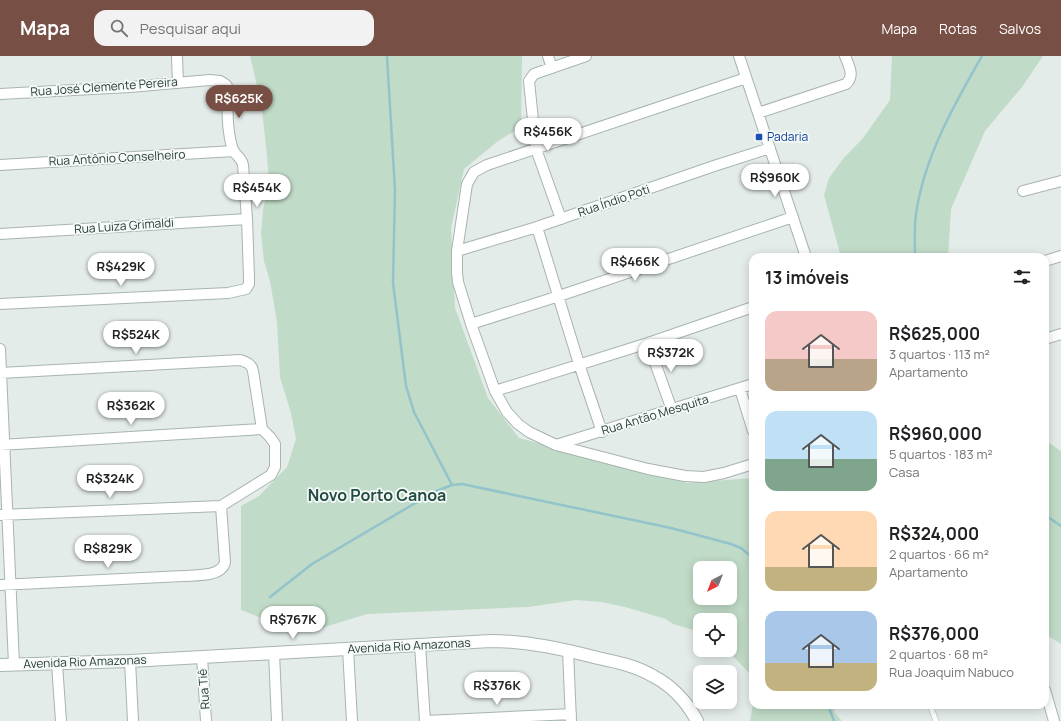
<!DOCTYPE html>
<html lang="pt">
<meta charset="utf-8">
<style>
body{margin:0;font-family:Manrope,sans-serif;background:#f2f2f2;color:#202124;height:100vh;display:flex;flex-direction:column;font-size:15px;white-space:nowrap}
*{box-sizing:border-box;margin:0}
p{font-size:13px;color:#757577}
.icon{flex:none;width:22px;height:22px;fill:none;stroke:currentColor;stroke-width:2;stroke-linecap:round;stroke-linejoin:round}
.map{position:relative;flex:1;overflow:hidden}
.drawer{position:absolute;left:749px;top:197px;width:300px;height:456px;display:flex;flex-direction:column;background:#fff;border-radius:12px;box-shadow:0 2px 10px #0003}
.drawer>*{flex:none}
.needle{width:26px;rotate:222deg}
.buttons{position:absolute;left:693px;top:505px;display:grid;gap:8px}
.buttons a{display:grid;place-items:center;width:44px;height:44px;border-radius:8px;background:#fff;box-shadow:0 2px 10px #0003;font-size:20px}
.price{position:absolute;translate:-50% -34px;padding:0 9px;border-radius:14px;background:#fff;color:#222;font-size:13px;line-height:26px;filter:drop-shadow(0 1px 2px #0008)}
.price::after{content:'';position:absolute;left:50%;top:24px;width:12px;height:9px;margin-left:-6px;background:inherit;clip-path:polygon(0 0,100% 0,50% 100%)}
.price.selected{background:#784f44;color:#fff}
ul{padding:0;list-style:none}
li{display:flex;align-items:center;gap:12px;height:100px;padding:0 16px}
li span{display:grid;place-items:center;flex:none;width:112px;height:80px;border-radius:12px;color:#555}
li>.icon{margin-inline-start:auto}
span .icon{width:48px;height:48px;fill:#fffc;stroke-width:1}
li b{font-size:17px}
h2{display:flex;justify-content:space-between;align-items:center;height:48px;padding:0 16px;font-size:17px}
header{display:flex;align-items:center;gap:24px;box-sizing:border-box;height:56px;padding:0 20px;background:#784f44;color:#fff}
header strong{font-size:19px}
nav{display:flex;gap:22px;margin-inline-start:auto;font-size:14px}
.search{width:280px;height:36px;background:#f2f2f2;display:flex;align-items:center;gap:10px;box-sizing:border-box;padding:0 14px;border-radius:12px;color:#757577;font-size:15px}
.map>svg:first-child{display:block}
.green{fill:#c0dbc7;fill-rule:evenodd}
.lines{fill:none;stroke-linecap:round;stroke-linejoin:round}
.stream{stroke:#93c3cb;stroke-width:2.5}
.service-casing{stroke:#a7b4b0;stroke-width:6}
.minor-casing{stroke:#a7b4b0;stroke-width:12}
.tertiary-casing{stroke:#a7b4b0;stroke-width:14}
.service{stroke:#fff;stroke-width:5}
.minor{stroke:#fff;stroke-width:10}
.tertiary{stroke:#fff;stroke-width:12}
.transit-dot{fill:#1a4fb4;stroke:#f5f9f7;stroke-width:1.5}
.labels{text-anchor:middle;stroke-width:3.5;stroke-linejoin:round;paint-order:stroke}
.street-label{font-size:12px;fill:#263c36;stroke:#f5f9f7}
.transit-label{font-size:12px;fill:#164399;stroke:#f5f9f7;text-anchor:start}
.district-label{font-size:16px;font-weight:bold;fill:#234c42;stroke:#f5f9f7}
</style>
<header>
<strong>Mapa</strong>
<div class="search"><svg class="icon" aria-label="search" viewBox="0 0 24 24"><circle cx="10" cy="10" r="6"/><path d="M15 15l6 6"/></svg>Pesquisar aqui</div>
<nav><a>Mapa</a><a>Rotas</a><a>Salvos</a></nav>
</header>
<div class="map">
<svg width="1061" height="665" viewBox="0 0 1061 665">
<rect width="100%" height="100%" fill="#e4ece9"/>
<!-- green -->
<path class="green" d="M250,0h272l-1,71 -23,14 -34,28 -13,59 4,80 33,90 31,40 168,45 66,-5v217l-4,-22 -22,-23h3v-30h-30v12l-27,-8 -7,-5 -41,-12 -24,-5 -25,-2 -48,7 -161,7 -49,15 -40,2 -14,-12 -23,-9v-104l18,-10 28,-29 9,-28 -5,-26 -11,-36 -3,-55 -7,-41 -6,-20 -3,-27 2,-24 6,-29 -2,-26 -6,-53zM700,512h30v30h-30z
M892,0h151l-21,31 -37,44 -34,78 -3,48h-107l-17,-62 5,-17 14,-19 20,-21 27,-38z
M1045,384l16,11v193l-16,-10z
M753,648v1h83l-2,7 8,9h-92z"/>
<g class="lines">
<!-- stream -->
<path class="stream" d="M387,0l8,134 -2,93 13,103 8,26 38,73
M915,201c0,-14 -1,-29 1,-43 8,-57 38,-109 66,-158
M1045,459l16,11
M270,541l42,-33 122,-72 18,-7 10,-1 209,44 60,16 10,4 12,10
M828,649l6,16"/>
<defs>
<path id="service" d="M930,649l6,16"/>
<path id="minor" d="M177,0l1,27
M548,0l4,12
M739,0l67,201
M746,22l-259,87 -13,7 -7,12 -10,67v21l1,10 13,42 24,67 12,21 11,12 11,8 27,13 92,24 37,7 19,1 20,-4 29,-9
M0,38l130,-7 80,-7 10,1 5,3 2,2c1,21 -1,43 6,64 3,6 9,8 10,15l4,54 2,58v7l-3,5 -18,4 -228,11
M758,57l88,-29c9,-8 3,-18 -1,-28
M0,109l234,-14
M1023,135l38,-10
M561,163l-25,-70 -7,-68 5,-7 52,-18
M537,171l42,137 23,68
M0,178l247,-15
M457,195l80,-24 177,-61 56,-18
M1045,205l16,-5
M471,268l88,-28 234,-79
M1045,283l16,-5
M648,287l24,67
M0,293l14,315
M0,317l240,-13c6,2 12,4 13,11l9,58 8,8 5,7v23l-4,8 -50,31 4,56c-3,15 -29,13 -42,14l-183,9
M740,333l13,42
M495,335l153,-48 105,-36
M0,389l262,-16
M556,389l197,-61
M0,459l221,-9
M420,589l5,76
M348,593l4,72
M568,594l3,71
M274,597l3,68
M202,601l4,64
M130,605l3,60
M57,608l4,57
M1045,634l9,31
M425,665l146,-7"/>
<path id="tertiary" d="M0,609l130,-4 361,-20c36,0 72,8 107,17 19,4 38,8 55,18 19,10 34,26 44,45"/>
</defs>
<!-- service casing -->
<use href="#service" class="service-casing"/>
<!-- minor casing -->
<use href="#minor" class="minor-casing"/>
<!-- tertiary casing -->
<use href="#tertiary" class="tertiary-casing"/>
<!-- service -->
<use href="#service" class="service"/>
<!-- minor -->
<use href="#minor" class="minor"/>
<!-- tertiary -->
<use href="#tertiary" class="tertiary"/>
</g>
<!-- markers -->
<rect class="transit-dot" x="755" y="77" width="8" height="8" rx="2"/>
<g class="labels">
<!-- street labels -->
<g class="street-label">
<text transform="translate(104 31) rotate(-4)" y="4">Rua José Clemente Pereira</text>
<text transform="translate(117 102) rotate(-3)" y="4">Rua Antônio Conselheiro</text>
<text transform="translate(614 145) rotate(-19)" y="4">Rua Índio Poti</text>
<text transform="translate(124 170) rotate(-4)" y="4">Rua Luiza Grimaldi</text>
<text transform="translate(655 359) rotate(-17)" y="4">Rua Antão Mesquita</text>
<text transform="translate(409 590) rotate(-3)" y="4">Avenida Rio Amazonas</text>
<text transform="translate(85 606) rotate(-2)" y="4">Avenida Rio Amazonas</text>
<text transform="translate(204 633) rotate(-94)" y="4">Rua Tiê</text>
</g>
<!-- transit labels -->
<g class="transit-label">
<text x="767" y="85">Padaria</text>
</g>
<!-- district labels -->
<g class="district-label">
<text x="377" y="445">Novo Porto Canoa</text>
</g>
</g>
</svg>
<div class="buttons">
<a><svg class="needle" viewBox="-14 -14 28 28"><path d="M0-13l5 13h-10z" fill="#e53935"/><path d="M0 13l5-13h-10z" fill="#757577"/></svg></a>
<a><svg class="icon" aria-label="locate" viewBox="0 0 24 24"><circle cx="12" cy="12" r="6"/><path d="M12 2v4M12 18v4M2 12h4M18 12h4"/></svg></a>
<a><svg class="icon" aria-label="layers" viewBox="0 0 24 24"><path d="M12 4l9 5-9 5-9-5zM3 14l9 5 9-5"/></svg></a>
</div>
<b class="price selected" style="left:239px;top:63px">R$625K</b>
<b class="price" style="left:548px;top:96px">R$456K</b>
<b class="price" style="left:775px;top:142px">R$960K</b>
<b class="price" style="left:257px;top:152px">R$454K</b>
<b class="price" style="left:635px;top:226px">R$466K</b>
<b class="price" style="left:121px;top:231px">R$429K</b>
<b class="price" style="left:136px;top:299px">R$524K</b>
<b class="price" style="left:671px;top:317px">R$372K</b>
<b class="price" style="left:131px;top:370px">R$362K</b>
<b class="price" style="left:110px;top:443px">R$324K</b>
<b class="price" style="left:108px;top:513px">R$829K</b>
<b class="price" style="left:293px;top:584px">R$767K</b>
<b class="price" style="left:497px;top:650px">R$376K</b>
<section class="drawer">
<h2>13 imóveis<svg class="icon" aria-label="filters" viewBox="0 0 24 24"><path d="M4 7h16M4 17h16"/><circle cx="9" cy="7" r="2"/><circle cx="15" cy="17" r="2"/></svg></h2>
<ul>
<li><span style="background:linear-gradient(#f6c9c9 60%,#b9a48a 0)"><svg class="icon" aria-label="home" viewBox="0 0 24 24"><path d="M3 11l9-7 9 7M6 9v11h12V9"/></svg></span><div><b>R$625,000</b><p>3 quartos · 113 m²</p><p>Apartamento</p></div></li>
<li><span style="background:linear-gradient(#bfe0f5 60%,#7fa58c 0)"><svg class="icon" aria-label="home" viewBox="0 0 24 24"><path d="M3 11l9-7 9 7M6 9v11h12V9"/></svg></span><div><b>R$960,000</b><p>5 quartos · 183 m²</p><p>Casa</p></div></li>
<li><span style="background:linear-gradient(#ffd9b3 70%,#c2b280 0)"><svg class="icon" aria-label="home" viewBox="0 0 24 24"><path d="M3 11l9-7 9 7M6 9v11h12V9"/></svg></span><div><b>R$324,000</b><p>2 quartos · 66 m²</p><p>Apartamento</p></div></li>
<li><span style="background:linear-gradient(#a9c7e8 65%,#c2b280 0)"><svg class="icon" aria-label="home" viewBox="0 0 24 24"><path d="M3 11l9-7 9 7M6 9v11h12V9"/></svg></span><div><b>R$376,000</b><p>2 quartos · 68 m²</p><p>Rua Joaquim Nabuco</p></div></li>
</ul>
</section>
</div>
